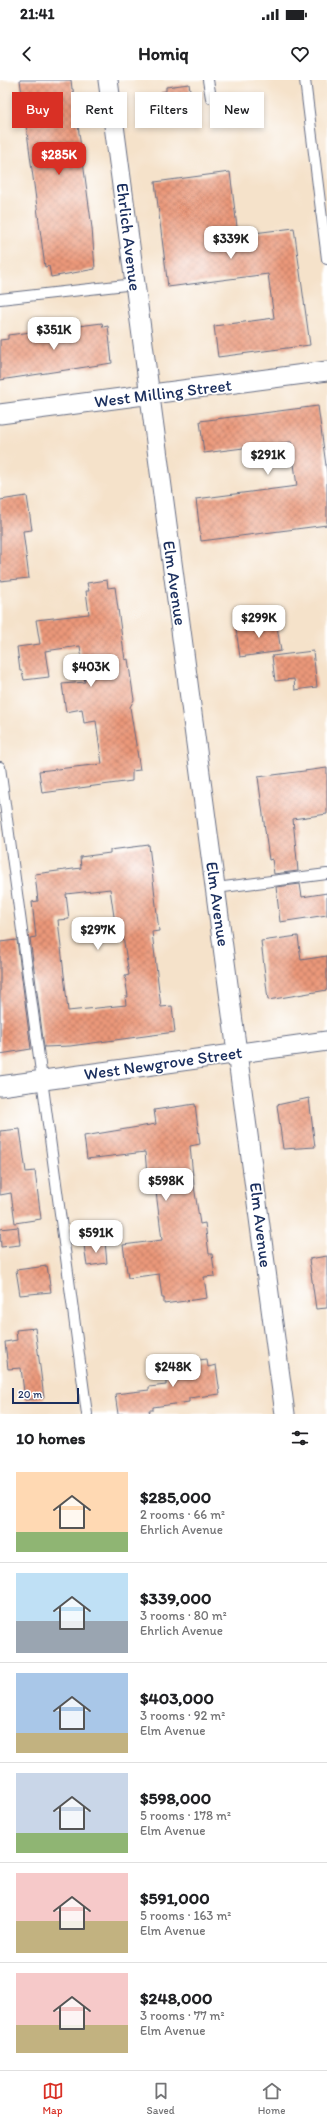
<!DOCTYPE html>
<meta charset="utf-8">
<style>
body{margin:0;font-family:Itim,sans-serif;background:#f2f2f2;color:#202124;height:100vh;display:flex;flex-direction:column;font-size:15px;white-space:nowrap}
*{box-sizing:border-box;margin:0}
p{font-size:13px;color:#757577}
.icon{flex:none;width:22px;height:22px;fill:none;stroke:currentColor;stroke-width:2;stroke-linecap:round;stroke-linejoin:round}
.map{position:relative;height:1334px;overflow:hidden}
.details{display:flex;flex-direction:column;background:#fff;flex:1}
.details>*{flex:none}
.guide{position:absolute;left:12px;top:12px;width:303px;height:36px;display:flex;gap:8px}
.scale{position:absolute;left:12px;bottom:10px;width:67px;box-sizing:border-box;padding-left:4px;border:2px solid #1b2f5e;border-top:0;font-size:11px;line-height:14px;white-space:nowrap;color:#1b2f5e;-webkit-text-stroke:3px #fff;paint-order:stroke}
.price{position:absolute;translate:-50% -34px;padding:0 9px;border-radius:8px;background:#fff;color:#222;font-size:13px;line-height:26px;filter:drop-shadow(0 1px 2px #0008)}
.price::after{content:'';position:absolute;left:50%;top:24px;width:12px;height:9px;margin-left:-6px;background:inherit;clip-path:polygon(0 0,100% 0,50% 100%)}
.price.on{background:#d93025;color:#fff}
ul{padding:0;list-style:none}
li{display:flex;align-items:center;gap:12px;height:100px;padding:0 16px}
li+li{border-top:1px solid #e0e0e0}
li span{display:grid;place-items:center;flex:none;width:112px;height:80px;border-radius:0px;color:#555}
li>.icon{margin-inline-start:auto}
span .icon{width:48px;height:48px;fill:#fffc;stroke-width:1}
li b{font-size:17px}
h2{display:flex;justify-content:space-between;align-items:center;height:48px;padding:0 16px;font-size:17px}
.chip{padding:0 14px;border-radius:0px;background:#fff;box-shadow:0 2px 6px #0003;font-size:14px;line-height:36px}
.chip.on{background:#d93025;color:#fff}
.status{display:flex;justify-content:space-between;align-items:center;height:28px;padding:0 20px;background:#fff;direction:ltr}
.status svg{height:11px;fill:currentColor}
header{display:flex;justify-content:space-between;align-items:center;height:52px;padding:0 16px;background:#fff;font-size:18px;font-weight:700}
.menu{display:flex;justify-content:space-around;align-items:center;height:56px;border-top:1px solid #e0e0e0;background:#fff;font-size:11px;color:#757577}
.menu a{display:grid;justify-items:center;gap:2px}
.menu .on{color:#d93025}
.map>svg:first-child{display:block}
.building{fill:url(#building-cross-hatch);fill-rule:evenodd}
.lines{fill:none;stroke-linecap:round;stroke-linejoin:round}
.lane-casing{stroke:#676e84;stroke-width:12}
.street-casing{stroke:#676e84;stroke-width:21}
.lane{stroke:#fff;stroke-width:10}
.street{stroke:#fff;stroke-width:19}
.labels{text-anchor:middle;stroke-width:3.5;stroke-linejoin:round;paint-order:stroke}
.street-label{font-size:17px;fill:#1b2f5e;stroke:#fff}
</style>
<div class="status"><b>21:41</b><svg viewBox="0 0 49 12"><path d="M0 12V9h3v3zM5 12V6h3v6zM10 12V3h3v9zM15 12V0h3v12zM26 1h20v11H26zM47 4h2v5h-2z"/></svg></div>
<header><svg class="icon" aria-label="back" viewBox="0 0 24 24"><path d="M15 5l-7 7 7 7"/></svg>Homiq<svg class="icon" aria-label="heart" viewBox="0 0 24 24"><path d="M12 20l-8-8c-3-5 5-10 8-4 3-6 11-1 8 4z"/></svg></header>
<div class="map">
<svg width="327" height="1334" viewBox="0 0 327 1334">
<defs>
<pattern id="building-cross-hatch" width="8" height="8" patternUnits="userSpaceOnUse"><rect width="8" height="8" fill="#eb9879"/><path d="M0 0l8 8M0 8l8-8" fill="none" stroke="#be7c66"/></pattern>
</defs>
<rect width="100%" height="100%" fill="#fff"/>
<filter id="ink" filterUnits="userSpaceOnUse"><feTurbulence type="fractalNoise" baseFrequency=".025" numOctaves="2"/><feDisplacementMap in="SourceGraphic" scale="8" xChannelSelector="R" yChannelSelector="G"/><feConvolveMatrix kernelMatrix="1 2 1 2 8 2 1 2 1" color-interpolation-filters="sRGB"/></filter>
<filter id="wash" filterUnits="userSpaceOnUse"><feTurbulence type="fractalNoise" baseFrequency=".012" numOctaves="4" result="noise"/><feDisplacementMap in="SourceGraphic" scale="16" xChannelSelector="R" yChannelSelector="G"/><feGaussianBlur stdDeviation="0.9" result="paint"/><feColorMatrix in="noise" values="0 0 0 0 0 0 0 0 0 0 0 0 0 0 0 0 0 1.4 0 .05"/><feComposite in="paint" operator="in"/></filter>
<g filter="url(#wash)">
<rect width="100%" height="100%" fill="#f5e2ca"/>
<g id="blocks">
<!-- building -->
<path class="building" d="M20,0h51l1,9h1l19,139 3,41 -44,8 -2,-11 -4,1z
M189,4l4,26 -30,4 -2,-22 5,-1v-4z
M230,92l8,63 56,-7 16,117 -92,12 -4,-31 60,-8 -6,-44 -100,13 -13,-105z
M102,243l1,4 5,-1 4,37 -112,17v-40l8,-1v-4z
M318,326l9,67v52l-126,16 -5,-42 101,-13 -6,-44 -87,11 -4,-32z
M27,416l5,34 -9,1 6,47 -29,3v-81z
M107,500l1,8 7,-1 10,73 3,-1 6,41 -4,7 10,63 -8,1v10l-90,12 -3,-22 63,-7 -6,-43 -12,2 -2,-14 -16,3 -4,-28 23,-2 -5,-36 -35,5 4,26 -25,3 -2,-9h-2l-3,-24 23,-3 -4,-24 53,-6 -3,-23h3l-2,-8z
M276,540l5,31 -41,6 -4,-28 8,-1v-3z
M313,571l4,36 -22,3 -1,-11 -19,2 -3,-25z
M327,688v46l-34,5 5,52 -24,3 -2,-15 -3,1 -11,-83z
M149,765l10,86 -7,1 9,75 11,-1 3,26 -105,14 -26,1 -14,-109 6,-1 -4,-35 6,-1 -3,-27 46,-6 -1,-11 30,-4v-3zM110,809l7,48 6,-1 6,39 -4,1 3,21h-3l1,8 -58,6 -10,-91 11,-1 -3,-25z
M300,804l2,13 25,-4v22l-47,7 -4,-35z
M298,856l3,24 26,-4v34l-59,10 -7,-59z
M17,860l14,109 -31,5v-112z
M309,1018l6,49 -32,2 -6,-44z
M195,1024l5,40 -10,2 4,40 6,38 5,-1 4,31h3l3,22 -11,1 3,21 -43,6v-6h-2l-3,-24 -31,4 -5,-33 39,-5 -7,-56 -7,1 -3,-33 -58,7 -3,-23 72,-12 -2,-14z
M20,1049l6,43 9,-1 6,48 -26,4 -4,-30 -11,2v-64z
M18,1147l2,18 -19,2 -1,-18z
M105,1162l2,21 -20,3 -3,-21z
M327,1176v52l-11,1 -7,-50z
M47,1186l4,26 -31,3 -4,-25z
M35,1248l9,70 -19,2 -4,-32 -13,1 -3,-27 12,-2 -1,-10z
M207,1279l1,8 8,-2 4,29 -31,4v4l-36,5v3h-4l1,4h-32l-3,-20 34,-4v-3l17,-2v-21z"/>
</g>
</g>
<g filter="url(#ink)">
<use href="#blocks" fill-opacity="0" stroke="#676e84" stroke-width="1"/>
<g class="lines">
<defs>
<path id="lane" d="M208,0l3,18
M305,0l22,179
M0,219l135,-15
M0,687l87,647
M216,808l111,-14"/>
<path id="street" d="M108,0l177,1334
M0,334l327,-43
M0,1006l327,-45"/>
</defs>
<!-- lane casing -->
<use href="#lane" class="lane-casing"/>
<!-- street casing -->
<use href="#street" class="street-casing"/>
<!-- lane -->
<use href="#lane" class="lane"/>
<!-- street -->
<use href="#street" class="street"/>
</g>
</g>
<g class="labels">
<!-- street labels -->
<g class="street-label">
<text transform="translate(129 157) rotate(83)" y="6">Ehrlich Avenue</text>
<text transform="translate(163 313) rotate(-7)" y="6">West Milling Street</text>
<text transform="translate(175 503) rotate(82)" y="6">Elm Avenue</text>
<text transform="translate(218 824) rotate(82)" y="6">Elm Avenue</text>
<text transform="translate(163 983) rotate(-8)" y="6">West Newgrove Street</text>
<text transform="translate(261 1145) rotate(83)" y="6">Elm Avenue</text>
</g>
</g>
</svg>
<div class="scale">20 m</div>
<b class="price on" style="left:59px;top:96px">$285K</b>
<b class="price" style="left:231px;top:180px">$339K</b>
<b class="price" style="left:54px;top:271px">$351K</b>
<b class="price" style="left:268px;top:396px">$291K</b>
<b class="price" style="left:259px;top:559px">$299K</b>
<b class="price" style="left:91px;top:608px">$403K</b>
<b class="price" style="left:98px;top:871px">$297K</b>
<b class="price" style="left:166px;top:1122px">$598K</b>
<b class="price" style="left:96px;top:1174px">$591K</b>
<b class="price" style="left:173px;top:1308px">$248K</b>
<div class="guide">
<a class="chip on">Buy</a>
<a class="chip">Rent</a>
<a class="chip">Filters</a>
<a class="chip">New</a>
</div>
</div>
<section class="details">
<h2>10 homes<svg class="icon" aria-label="filters" viewBox="0 0 24 24"><path d="M4 7h16M4 17h16"/><circle cx="9" cy="7" r="2"/><circle cx="15" cy="17" r="2"/></svg></h2>
<ul>
<li><span style="background:linear-gradient(#ffd9b3 75%,#8fb573 0)"><svg class="icon" aria-label="home" viewBox="0 0 24 24"><path d="M3 11l9-7 9 7M6 9v11h12V9"/></svg></span><div><b>$285,000</b><p>2 rooms · 66 m²</p><p>Ehrlich Avenue</p></div></li>
<li><span style="background:linear-gradient(#bfe0f5 60%,#9aa5b1 0)"><svg class="icon" aria-label="home" viewBox="0 0 24 24"><path d="M3 11l9-7 9 7M6 9v11h12V9"/></svg></span><div><b>$339,000</b><p>3 rooms · 80 m²</p><p>Ehrlich Avenue</p></div></li>
<li><span style="background:linear-gradient(#a9c7e8 75%,#c2b280 0)"><svg class="icon" aria-label="home" viewBox="0 0 24 24"><path d="M3 11l9-7 9 7M6 9v11h12V9"/></svg></span><div><b>$403,000</b><p>3 rooms · 92 m²</p><p>Elm Avenue</p></div></li>
<li><span style="background:linear-gradient(#c9d6e8 75%,#8fb573 0)"><svg class="icon" aria-label="home" viewBox="0 0 24 24"><path d="M3 11l9-7 9 7M6 9v11h12V9"/></svg></span><div><b>$598,000</b><p>5 rooms · 178 m²</p><p>Elm Avenue</p></div></li>
<li><span style="background:linear-gradient(#f6c9c9 60%,#c2b280 0)"><svg class="icon" aria-label="home" viewBox="0 0 24 24"><path d="M3 11l9-7 9 7M6 9v11h12V9"/></svg></span><div><b>$591,000</b><p>5 rooms · 163 m²</p><p>Elm Avenue</p></div></li>
<li><span style="background:linear-gradient(#f6c9c9 65%,#c2b280 0)"><svg class="icon" aria-label="home" viewBox="0 0 24 24"><path d="M3 11l9-7 9 7M6 9v11h12V9"/></svg></span><div><b>$248,000</b><p>3 rooms · 77 m²</p><p>Elm Avenue</p></div></li>
</ul>
</section>
<nav class="menu">
<a class="on"><svg class="icon" aria-label="map" viewBox="0 0 24 24"><path d="M3 6l6-2 6 2 6-2v14l-6 2-6-2-6 2zM9 4v14M15 6v14"/></svg>Map</a>
<a><svg class="icon" aria-label="saved" viewBox="0 0 24 24"><path d="M7 4h10v16l-5-4-5 4z"/></svg>Saved</a>
<a><svg class="icon" aria-label="home" viewBox="0 0 24 24"><path d="M3 11l9-7 9 7M6 9v11h12V9"/></svg>Home</a>
</nav>
